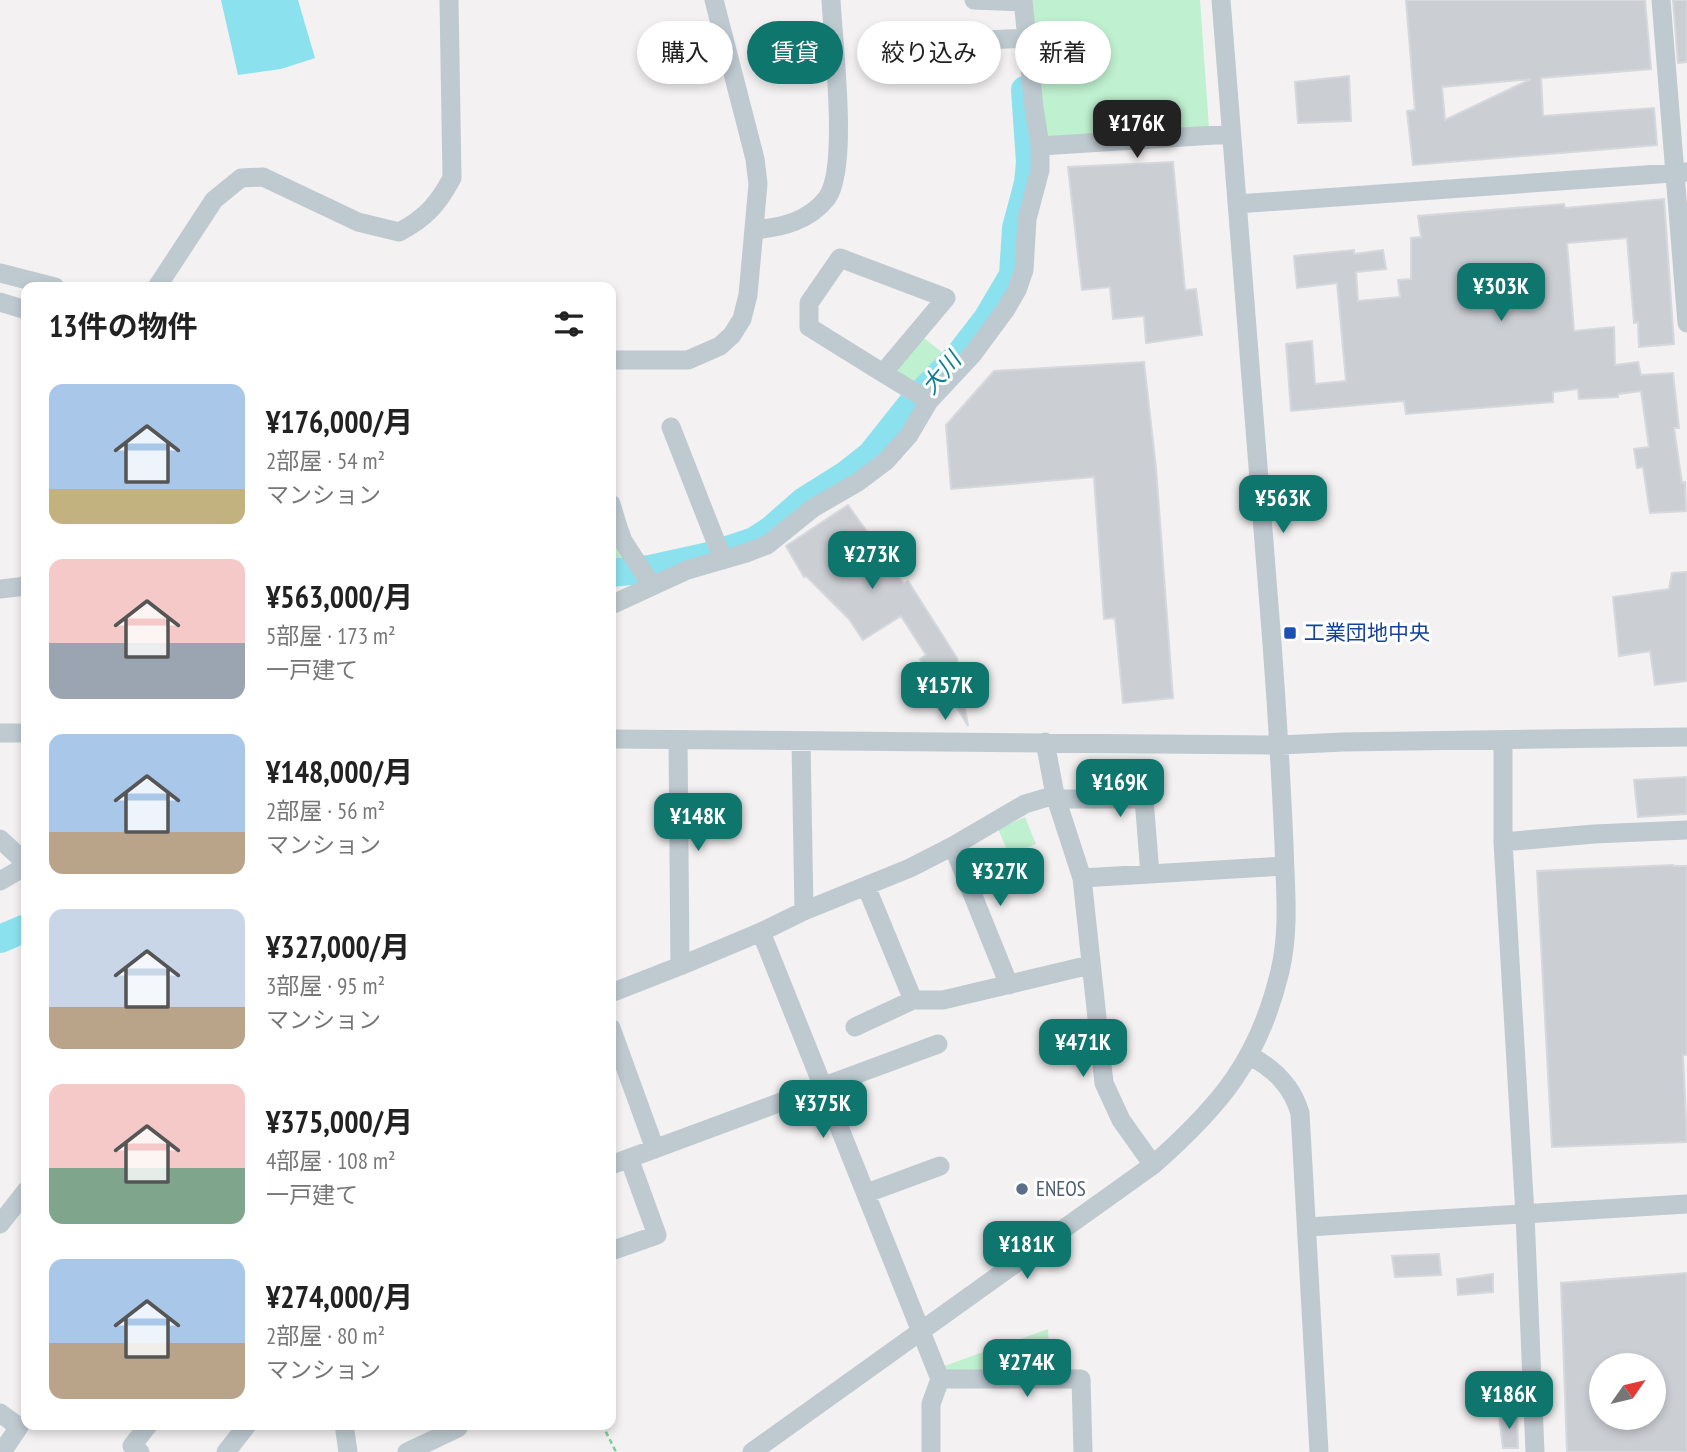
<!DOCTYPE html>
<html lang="ja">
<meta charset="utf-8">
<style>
body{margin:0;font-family:"PT Sans Narrow","Noto Sans JP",sans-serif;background:#f2f2f2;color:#222;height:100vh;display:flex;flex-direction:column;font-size:26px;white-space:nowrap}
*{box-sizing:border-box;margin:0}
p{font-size:23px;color:#767676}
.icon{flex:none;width:38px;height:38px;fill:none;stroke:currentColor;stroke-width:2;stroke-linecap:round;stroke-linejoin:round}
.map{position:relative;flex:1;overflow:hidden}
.side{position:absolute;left:21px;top:282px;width:595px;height:1148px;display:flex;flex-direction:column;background:#fff;border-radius:14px;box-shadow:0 4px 10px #0003}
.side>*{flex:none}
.banner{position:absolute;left:637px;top:21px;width:665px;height:63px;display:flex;gap:14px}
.needle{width:46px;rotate:56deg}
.controls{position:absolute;left:1589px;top:1353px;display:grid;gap:14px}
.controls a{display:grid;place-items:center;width:77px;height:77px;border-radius:50%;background:#fff;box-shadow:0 4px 10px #0003;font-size:35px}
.price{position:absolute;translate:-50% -60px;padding:0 16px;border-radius:14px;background:#0f766e;color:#fff;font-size:23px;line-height:46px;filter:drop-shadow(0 2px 4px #0008)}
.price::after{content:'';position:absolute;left:50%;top:42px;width:21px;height:16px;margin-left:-10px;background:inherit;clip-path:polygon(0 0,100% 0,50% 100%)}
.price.selected{background:#222;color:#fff}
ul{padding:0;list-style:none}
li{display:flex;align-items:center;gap:21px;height:175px;padding:0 28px}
li span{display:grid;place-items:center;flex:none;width:196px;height:140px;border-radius:14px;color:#555}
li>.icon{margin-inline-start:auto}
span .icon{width:84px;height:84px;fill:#fffc;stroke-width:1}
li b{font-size:30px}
h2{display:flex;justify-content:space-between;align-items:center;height:84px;padding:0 28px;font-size:30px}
.pill{padding:0 24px;border-radius:32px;background:#fff;box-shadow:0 4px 10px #0003;font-size:24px;line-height:63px}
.pill.selected{background:#0f766e;color:#fff}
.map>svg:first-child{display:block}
.green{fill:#bff0cf}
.water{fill:#8ce1ee}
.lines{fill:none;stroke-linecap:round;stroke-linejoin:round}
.river{stroke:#8ce1ee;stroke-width:28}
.building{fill:#cbced3;stroke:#d5d8dc;stroke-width:2;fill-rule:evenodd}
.path{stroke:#77cf9d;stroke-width:2.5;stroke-dasharray:5 3.5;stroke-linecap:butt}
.minor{stroke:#bec9d0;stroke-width:19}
.transit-dot{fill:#1a4fb4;stroke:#fff;stroke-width:2.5}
.service-dot{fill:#5c6f8a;stroke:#fff;stroke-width:2.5}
.labels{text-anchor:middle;stroke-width:6;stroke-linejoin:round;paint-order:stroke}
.transit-label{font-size:21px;fill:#164399;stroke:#fff;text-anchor:start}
.service-label{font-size:21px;fill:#4e5e75;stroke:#fff;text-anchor:start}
.water-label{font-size:23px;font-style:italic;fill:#0b7f90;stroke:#fff}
</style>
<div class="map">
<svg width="1687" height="1452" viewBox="0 0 1687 1452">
<rect width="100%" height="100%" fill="#f3f1f1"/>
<!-- green -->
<path class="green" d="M1032,0h168l9,129 -163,9z
M919,334l29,23 -30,36 -26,-28z
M611,530l26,37 -26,3z
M1025,817l11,27 -27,11 -11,-26z
M1048,1329l2,47h-102l-4,-10z"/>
<!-- water -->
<path class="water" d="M221,0h77l17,58 -34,11 -43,6z"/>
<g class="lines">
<!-- river -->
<path class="river" d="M611,573l39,-4 59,-13 45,-15 17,-11 33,-29 43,-27 24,-19 43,-54 46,-47 27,-35 26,-44 3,-47 12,-45 2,-21 -5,-72
M0,939l26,-11"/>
</g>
<!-- building -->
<path class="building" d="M1406,0h239l6,69 -110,9 2,38 111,-8 3,37 -244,20 -6,-54 8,-1zM1531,79l-86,41 -3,-33z
M1673,0h14v62l-9,1z
M1349,76l2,45 -53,2 -3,-41z
M1173,162l12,128 11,-1 6,46 -56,8 -2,-27 -31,3 -3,-32 -28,3 -14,-123z
M1664,199l10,145 -35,3 -1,-25 -4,1 -7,-85 -60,5 7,88 40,-4 1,38 23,-3 3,13 32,-2 6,55h-5l8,55 3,-1 1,29 -36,2 -7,-46 -6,1 -3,-19 15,-2 -8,-56 -23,3v3l-39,2 -1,-10 -25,3v10l-147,12 -2,-13 -113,10 -5,-67 26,-3 3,43 31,-3 -9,-98 -40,5 -3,-32 60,-6v4l29,-4 3,19 -30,3 2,29 42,-4 -2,-17 13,-1v-41l10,-1 -3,-21 146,-12 1,4z
M1144,362l12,106 17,230 -50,5 -8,-85 -11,1 -10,-142 -143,12 -5,-64 48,-54z
M848,505l56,79 4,-3 49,77 11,68 -33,-54 -5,3 -10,-16 6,-4 -25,-39 -38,24 -14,-21 -43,-43 -2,1 -18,-31z
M1687,572v109l-32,4 -5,-34 -31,5 -6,-59 56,-8 3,-16z
M1687,777v37l-49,3 -4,-37z
M1673,865l1,1h13v189h-4l4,87 -135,5 -15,-276z
M1439,1254l2,21 -46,2 -3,-21z
M1687,1273v179h-120l-6,-169zM1601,1365h53v53h-53z
M1493,1274v18l-35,3 -1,-16z
M1517,1414l1,34h-15l-4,-33z"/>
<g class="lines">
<!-- path -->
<path class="path" d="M602,1424l14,28"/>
<!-- minor -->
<path class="minor" d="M974,0l49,2
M1661,0l26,323
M900,44l127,-6
M1040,146l191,-12
M1237,204l450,-32
M755,230c28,-3 54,-9 72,-32 22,-30 6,-157 4,-198
M840,258l106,40 -63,75 -74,-46v-24z
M0,273l55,14
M157,287l57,-87 27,-22 22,-1 95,45 41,10c27,-14 39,-28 53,-54l-3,-178
M0,302l26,8
M611,360h77l32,-14 12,-11 10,-16 6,-24 10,-111 -3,-25 -41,-159
M883,373l46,28
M671,427l52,133
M611,504l7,23
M611,528l7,-1 5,14 29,45
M0,589l26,-3
M611,605l76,-35 59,-17 21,-8 46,-37 45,-26 28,-21 23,-26 20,-34 43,-46 34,-46 11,-19 7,-20 3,-51 13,-49v-24l-6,-38 -11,-108
M0,733h26
M611,739l669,6 63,-3 344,-5
M678,740l2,226
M1503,740v102l22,373 10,237
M801,741l3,170
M1045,742l10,53 27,83 22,205 17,37 32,45
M1057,799h87l6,75
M0,839l26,24
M1503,842l91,-8 93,-4
M953,846l56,139
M1082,878l202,-12
M0,881l26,-15
M866,886l47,114h30l147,-35
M761,932l179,447 -9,25v48
M611,993l69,-27 81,-34 43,-21 106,-43 43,-22 72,-42 30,-9
M855,1027l58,-27
M611,1028l44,121
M1250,1056c25,13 42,30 50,57l19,339
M611,1165l327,-121
M867,1193l73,-27
M0,1224l26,-33
M1307,1227l380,-23
M611,1251l46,-16 -28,-77
M940,1379h141l2,73
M0,1413l19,14 -17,25
M344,1424l4,28
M140,1452l-8,-6 17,-22
M226,1452l22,-28
M407,1452l51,-24
M752,1452l401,-287c67,-59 106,-105 127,-194 10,-42 5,-85 4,-127 -3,-67 -7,-134 -12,-201 -17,-214 -35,-428 -51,-643"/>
</g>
<!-- markers -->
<rect class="transit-dot" x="1283" y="626" width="14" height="14" rx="3.5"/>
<circle class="service-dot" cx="1022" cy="1189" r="7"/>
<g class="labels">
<!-- transit labels -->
<g class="transit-label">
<text x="1304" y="640">工業団地中央</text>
</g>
<!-- service labels -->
<g class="service-label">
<text x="1036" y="1196">ENEOS</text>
</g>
<!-- water labels -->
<g class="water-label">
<text transform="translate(941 373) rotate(-50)" y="8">大川</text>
</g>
</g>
</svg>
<div class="controls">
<a><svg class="needle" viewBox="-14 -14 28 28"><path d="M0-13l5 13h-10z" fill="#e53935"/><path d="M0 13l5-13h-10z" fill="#767676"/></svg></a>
</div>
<b class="price selected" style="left:1137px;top:160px">¥176K</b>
<b class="price" style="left:1501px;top:323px">¥303K</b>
<b class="price" style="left:1283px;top:535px">¥563K</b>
<b class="price" style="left:872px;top:591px">¥273K</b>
<b class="price" style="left:945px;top:722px">¥157K</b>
<b class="price" style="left:1120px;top:819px">¥169K</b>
<b class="price" style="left:698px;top:853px">¥148K</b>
<b class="price" style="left:1000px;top:908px">¥327K</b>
<b class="price" style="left:1083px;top:1079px">¥471K</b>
<b class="price" style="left:823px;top:1140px">¥375K</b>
<b class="price" style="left:1027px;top:1281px">¥181K</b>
<b class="price" style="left:1027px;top:1399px">¥274K</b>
<b class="price" style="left:1509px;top:1431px">¥186K</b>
<div class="banner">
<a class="pill">購入</a>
<a class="pill selected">賃貸</a>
<a class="pill">絞り込み</a>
<a class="pill">新着</a>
</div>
<section class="side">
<h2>13件の物件<svg class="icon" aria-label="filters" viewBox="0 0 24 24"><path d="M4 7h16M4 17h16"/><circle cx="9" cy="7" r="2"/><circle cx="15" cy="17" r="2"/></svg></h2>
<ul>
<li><span style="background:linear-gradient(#a9c7e8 75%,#c2b280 0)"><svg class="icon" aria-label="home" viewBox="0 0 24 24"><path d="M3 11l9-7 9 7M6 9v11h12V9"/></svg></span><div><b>¥176,000/月</b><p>2部屋 · 54 m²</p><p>マンション</p></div></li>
<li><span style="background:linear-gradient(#f6c9c9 60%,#9aa5b1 0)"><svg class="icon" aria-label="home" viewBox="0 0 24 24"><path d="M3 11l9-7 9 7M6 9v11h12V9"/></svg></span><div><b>¥563,000/月</b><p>5部屋 · 173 m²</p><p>一戸建て</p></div></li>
<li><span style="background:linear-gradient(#a9c7e8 70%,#b9a48a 0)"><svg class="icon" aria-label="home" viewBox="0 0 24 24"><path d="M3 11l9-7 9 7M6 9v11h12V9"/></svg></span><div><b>¥148,000/月</b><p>2部屋 · 56 m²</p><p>マンション</p></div></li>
<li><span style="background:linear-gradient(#c9d6e8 70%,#b9a48a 0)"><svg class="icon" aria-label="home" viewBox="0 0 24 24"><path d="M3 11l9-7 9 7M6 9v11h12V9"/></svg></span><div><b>¥327,000/月</b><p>3部屋 · 95 m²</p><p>マンション</p></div></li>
<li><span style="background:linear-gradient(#f6c9c9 60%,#7fa58c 0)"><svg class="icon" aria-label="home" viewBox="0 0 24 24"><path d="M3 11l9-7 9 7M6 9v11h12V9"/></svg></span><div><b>¥375,000/月</b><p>4部屋 · 108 m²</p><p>一戸建て</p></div></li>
<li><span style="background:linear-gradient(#a9c7e8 60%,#b9a48a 0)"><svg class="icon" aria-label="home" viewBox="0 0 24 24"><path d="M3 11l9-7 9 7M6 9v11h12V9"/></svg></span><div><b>¥274,000/月</b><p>2部屋 · 80 m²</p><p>マンション</p></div></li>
</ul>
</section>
</div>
